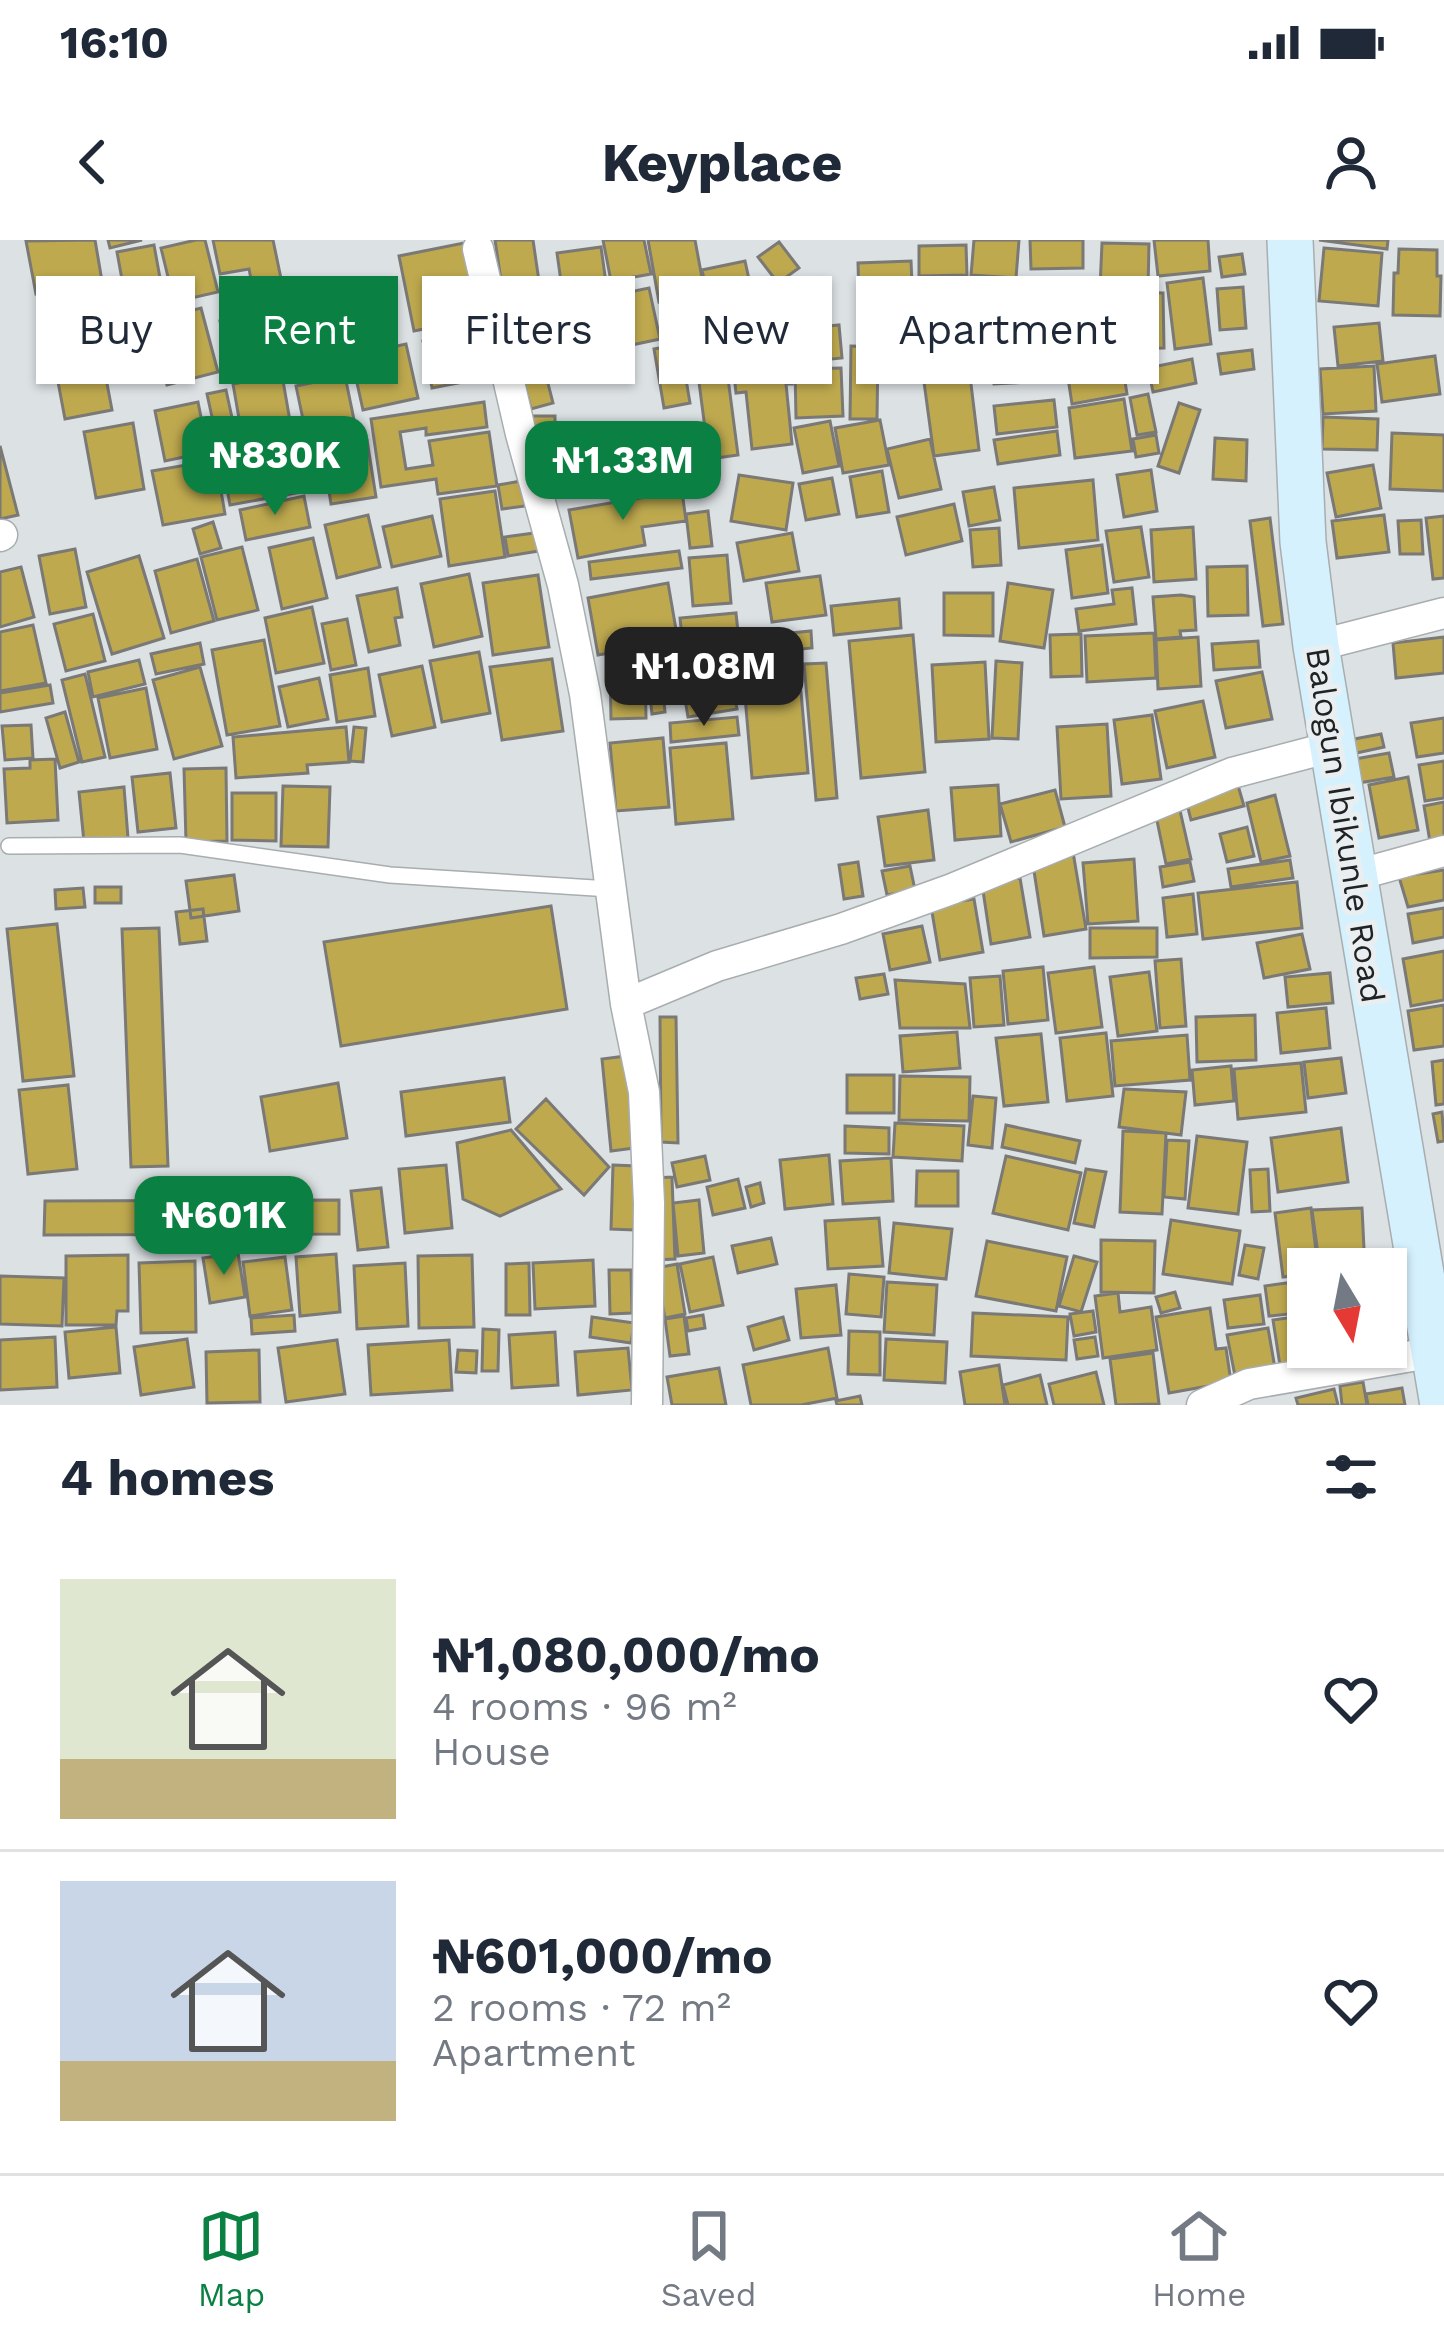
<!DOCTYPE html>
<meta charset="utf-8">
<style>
body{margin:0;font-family:"Work Sans",sans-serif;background:#f2f2f3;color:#1f2937;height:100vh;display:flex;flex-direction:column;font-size:45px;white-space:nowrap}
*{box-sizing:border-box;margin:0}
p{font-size:39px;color:#747a83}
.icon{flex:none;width:66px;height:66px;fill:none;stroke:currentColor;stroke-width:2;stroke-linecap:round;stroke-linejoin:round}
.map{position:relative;height:1165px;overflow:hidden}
.panel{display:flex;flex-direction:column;background:#fff;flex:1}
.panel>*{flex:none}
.banner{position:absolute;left:36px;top:36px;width:1374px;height:108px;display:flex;gap:24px}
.needle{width:78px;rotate:170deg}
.fabs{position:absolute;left:1287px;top:1008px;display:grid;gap:24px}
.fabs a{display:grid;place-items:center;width:120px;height:120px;border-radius:0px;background:#fff;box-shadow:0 3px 9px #0004;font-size:60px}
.price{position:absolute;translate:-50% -102px;padding:0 27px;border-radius:24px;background:#0b8043;color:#fff;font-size:39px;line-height:78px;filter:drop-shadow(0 3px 6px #0008)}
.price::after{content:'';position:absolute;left:50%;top:72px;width:36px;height:27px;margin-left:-18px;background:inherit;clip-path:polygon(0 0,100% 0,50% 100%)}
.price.selected{background:#222;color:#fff}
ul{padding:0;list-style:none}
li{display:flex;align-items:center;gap:36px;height:300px;padding:0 60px}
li+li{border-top:3px solid #e0e1e3}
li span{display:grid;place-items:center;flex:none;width:336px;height:240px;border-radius:0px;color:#555}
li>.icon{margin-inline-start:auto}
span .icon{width:144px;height:144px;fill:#fffc;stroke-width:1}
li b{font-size:51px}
h2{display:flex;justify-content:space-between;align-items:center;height:144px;padding:0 60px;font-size:51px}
.tag{padding:0 42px;border-radius:0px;background:#fff;box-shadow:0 3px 9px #0004;font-size:42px;line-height:108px}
.tag.selected{background:#0b8043;color:#fff}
.status{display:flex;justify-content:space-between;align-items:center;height:84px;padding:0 60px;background:#fff;direction:ltr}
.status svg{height:33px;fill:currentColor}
header{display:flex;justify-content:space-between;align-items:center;height:156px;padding:0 60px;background:#fff;font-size:54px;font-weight:700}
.tabs{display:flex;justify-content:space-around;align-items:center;height:168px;border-top:3px solid #e0e1e3;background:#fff;font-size:33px;color:#747a83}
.tabs a{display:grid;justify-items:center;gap:6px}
.tabs .selected{color:#0b8043}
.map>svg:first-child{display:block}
.building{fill:#bea94f;stroke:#7a7975;stroke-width:3}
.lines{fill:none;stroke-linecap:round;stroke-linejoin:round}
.lane-casing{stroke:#a8adaf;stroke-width:18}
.street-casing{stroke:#a8adaf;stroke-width:33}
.secondary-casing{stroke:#a8adaf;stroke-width:48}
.lane{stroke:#fff;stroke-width:15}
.street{stroke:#fff;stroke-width:30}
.secondary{stroke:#d6f1fe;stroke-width:45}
.labels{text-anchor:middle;stroke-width:10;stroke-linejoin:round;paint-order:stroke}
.street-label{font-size:33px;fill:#212223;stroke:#e9eff1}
</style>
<div class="status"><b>16:10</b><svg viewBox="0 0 49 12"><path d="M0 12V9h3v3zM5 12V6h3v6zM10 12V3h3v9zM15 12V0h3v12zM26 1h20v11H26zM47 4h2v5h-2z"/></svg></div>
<header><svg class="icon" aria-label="back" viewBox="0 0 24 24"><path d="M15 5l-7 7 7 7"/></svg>Keyplace<svg class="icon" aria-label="person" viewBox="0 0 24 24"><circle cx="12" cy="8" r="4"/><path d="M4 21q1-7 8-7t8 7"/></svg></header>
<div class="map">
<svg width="1444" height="1165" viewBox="0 0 1444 1165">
<rect width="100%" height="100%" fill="#dce1e4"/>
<!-- building -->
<path class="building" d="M95,0l7,41 -66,13 -10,-53z
M108,0h34l-32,8z
M196,0h9l13,52 -44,10 -13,-54z
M213,0h60l11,53 -29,6 -6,-30 -29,5z
M495,0h38l9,62 -37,5z
M603,0h41l7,34 -40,7z
M648,0h47l10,54 -46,8z
M974,0h45l-3,38 -45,-3z
M1030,0h53v28l-52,1z
M1154,0h54l2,31 -52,5z
M1319,0h69l-1,9z
M779,2l20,26 -21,15 -20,-26z
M464,3l15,75 -65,13 -15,-75z
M1102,3l47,1 -1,45 -48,-1z
M154,5l10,55 -37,7 -10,-55z
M966,5l1,30 -48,1v-30z
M601,7l6,43 -44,6 -6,-43z
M1324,8l58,5 -4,53 -59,-5z
M1399,9l38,1v26h4l-1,40 -47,-1 1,-42h4z
M1242,14l3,20 -23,3 -3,-20z
M745,21l9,41 -43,9 -9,-41z
M911,21l3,68 -54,3 -2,-69z
M1203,38l8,66 -36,5 -8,-66z
M1020,40l60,6 -6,57 -60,-7z
M1011,42l3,39 -39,3 -3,-40z
M100,46l11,47 -59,15 -11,-48z
M1243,47l3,41 -26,2 -3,-41z
M649,48l11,51 -52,11 -12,-51z
M1123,52l40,1 1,55 -68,1 -1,-55z
M325,56l9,43 -36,8 -10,-43z
M201,68l17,64 -51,13 -17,-64z
M529,68l12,52 -23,5 -12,-52z
M586,69l13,48 -52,13 -13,-47z
M274,71l10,51 -54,11 -10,-52z
M1379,83l4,38 -45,5 -4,-39z
M839,85l3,33 -41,4 -3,-33z
M475,91l9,47 -52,10 -9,-47z
M787,91l5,53h-6l6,60 -40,5 -6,-57 -10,1 -6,-56z
M929,96h54l-1,37h-13v-19h-40z
M723,100l15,115 -29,4 -15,-115z
M99,101l13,69 -47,9 -13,-69z
M406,104l12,54 -55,12 -12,-54z
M680,104l10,59 -26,5 -10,-59z
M851,106l27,1 -1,72h-27z
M1045,107l2,34 -53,3 -3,-34z
M1252,110l2,19 -33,5 -3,-20z
M344,115l3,17 -53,10 -4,-17z
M1121,116l6,38 -55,10 -6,-39z
M1435,116l5,38 -58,8 -5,-38z
M1192,119l4,24 -43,9 -5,-24z
M1374,126l2,45 -53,3 -3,-45z
M544,128l9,35 -22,6 -9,-35z
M841,128l2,48 -47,2 -1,-49z
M282,135l8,46 -49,9 -8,-46z
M345,136l13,63 -49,9 -13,-62z
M970,136l9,74 -45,6 -10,-74z
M226,150l10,46 -19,4 -10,-46z
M1148,154l8,38 -19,3 -7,-37z
M1124,159l8,52 -57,7 -6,-50z
M1054,160l3,27 -60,7 -3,-28z
M198,162l10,50 -43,9 -10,-50z
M484,162l3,25 -61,8v-7l-26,4 6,37 27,-4 -4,-24 60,-9 8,54 -59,8 -2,-15 -55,8 -10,-68z
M1179,163l21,7 -21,63 -21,-7z
M529,176h26v20h-26z
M1323,177l55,2 -1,31 -55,-1z
M880,180l9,45 -46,8 -8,-45z
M830,181l9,45 -36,7 -9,-45z
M133,183l11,66 -48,9 -12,-66z
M692,183l4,61 -54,4 -3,-62z
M1057,191l3,24 -62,9 -4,-24z
M598,192l5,23 -35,6 -5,-22z
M1392,193l52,2v56l-54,-2z
M1156,195l3,18 -23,4 -3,-18z
M1215,198l32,2 -1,41 -33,-2z
M930,199l11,50 -42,9 -12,-49z
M367,200l9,57 -45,7 -9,-57z
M292,204l9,48 -71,13 -3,-16 -6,2 4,23 -62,11 -11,-54 63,-11v4l8,-2 -1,-5z
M0,206l18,69 -18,4z
M601,224l4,24 -26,4 -4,-24z
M1373,225l8,43 -45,9 -9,-44z
M1151,230l6,41 -33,6 -7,-42z
M882,231l7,41 -32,5 -7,-40z
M739,235l54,8 -7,47 -55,-9z
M832,238l7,36 -33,6 -7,-36z
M1093,240l5,60 -79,8 -5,-60z
M521,241l4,25 -23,3 -4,-24z
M994,247l6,33 -31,6 -6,-34z
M495,251l10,66 -56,9 -9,-67z
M682,251l4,30 -44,6 3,18 -67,13 -9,-48z
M304,256l6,31 -64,13 -6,-30z
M954,264l8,37 -56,14 -9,-38z
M708,271l4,35 -22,2 -4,-34z
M368,275l12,52 -43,11 -12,-53z
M1384,275l5,37 -52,6 -5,-37z
M432,276l9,40 -49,11 -9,-40z
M1444,276v62l-11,1 -7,-61z
M1270,278l13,106 -20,2 -13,-105z
M1421,280l2,34h-23l-2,-33z
M213,282l8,26 -21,6 -7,-25z
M1141,287l8,50 -35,5 -8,-51z
M1193,287l3,52 -42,3 -3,-52z
M999,288l2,37 -28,2 -3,-37z
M542,292l3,18 -37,6 -3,-19z
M792,293l7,38 -55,10 -7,-38z
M313,298l14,60 -45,11 -13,-61z
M1102,305l6,48 -36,5 -6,-48z
M242,307l16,63 -41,10 -16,-63z
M75,309l11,58 -36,7 -11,-58z
M679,311l3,17 -91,11 -2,-17z
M727,315l4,48 -38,3 -4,-48z
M139,316l25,82 -52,16 -25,-82z
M197,319l17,62 -43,12 -16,-62z
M1247,326l1,49 -40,1 -1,-49z
M21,327l13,50 -34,10v-55z
M469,334l13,62 -48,11 -13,-63z
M538,335l11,72 -56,8 -10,-72z
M820,336l6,39 -54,7 -6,-39z
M668,343l10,58 -80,14 -10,-57z
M1008,343l45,7 -9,58 -44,-7z
M397,348l5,29 -7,1 5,27 -31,7 -12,-56z
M1132,348l4,36 -57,7 -3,-22 38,-5 -2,-14z
M944,353h49v43l-49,-1z
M1181,355l13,2 2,33 -16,1 1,6 -25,2 -3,-42z
M899,359l2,29 -67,7 -3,-29z
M312,367l12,56 -48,10 -11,-55z
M736,373l2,19 -56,5 -2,-19z
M93,374l12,47 -39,10 -12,-47z
M347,379l9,46 -25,5 -9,-46z
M33,385l13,58 -46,8v-59z
M811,391l1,17 -32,3 4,42 17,-1 7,81 -56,5 -12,-140z
M1154,393l2,45 -69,4 -2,-46z
M1081,394l1,42 -31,1 -1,-42z
M913,395l12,137 -64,6 -12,-137z
M1198,397l3,49 -43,3 -2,-49z
M1444,397v36l-48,5 -3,-35z
M264,400l16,86 -53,9 -15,-85z
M1258,401l2,26 -46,3 -2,-26z
M200,403l4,21 -48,10 -5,-20z
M726,404l11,65 -49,8 -8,-47 -17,3 -3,-21z
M479,412l11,61 -48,9 -12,-61z
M552,419l11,72 -61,9 -12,-73z
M139,420l6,24 -52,13 -5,-25z
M996,421l26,2 -4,76 -26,-1z
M985,422l4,77 -53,3 -4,-77z
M826,423l11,135 -21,2 -12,-136z
M422,426l13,61 -43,9 -13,-61z
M200,427l22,79 -48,13 -21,-79z
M368,428l7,48 -38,6 -7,-47z
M645,428l1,50 -35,1 -1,-50z
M661,428l4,44 -13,2 -5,-44z
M1262,432l10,47 -46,9 -10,-47z
M85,434l20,83 -23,5 -20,-82z
M319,438l9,41 -40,8 -9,-40z
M50,445l3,18 -53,9v-19z
M146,448l11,61 -47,9 -12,-60z
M1203,461l12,56 -48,11 -12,-57z
M65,472l14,50 -19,6 -14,-50z
M1152,475l9,64 -39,5 -8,-64z
M737,477l2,18 -68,7 -1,-19z
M1444,478v35l-27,4 -6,-34z
M1107,484l4,72 -50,3 -4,-72z
M31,485l2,33 -28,2 -3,-34z
M346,487l3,35 -42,3 1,8 -72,5 -3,-41z
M354,487l12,1 -3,34 -13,-1z
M1381,494l3,13 -32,7 -3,-14z
M663,498l6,69 -53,4 -6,-68z
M726,503l7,76 -57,5 -6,-76z
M1389,513l5,24 -35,6 -4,-24z
M55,519l3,61 -51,3 -3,-54 26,-1v-8z
M1444,521v37l-19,3 -6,-36z
M226,528l1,73 -41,1 -2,-73z
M170,533l6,55 -38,4 -6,-55z
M1408,537l10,53 -39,8 -10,-53z
M1237,542l7,24 -53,14 -6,-24z
M998,545l3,51 -46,4 -4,-52z
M283,546l47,1 -2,60 -47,-1z
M124,547l4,51 -44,4 -5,-50z
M1055,550l10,37 -54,15 -11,-38z
M232,553h44v48l-44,-1z
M1275,555l15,61 -29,6 -14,-59z
M1444,562v37l-14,3 -6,-36z
M1179,566l12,53 -25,5 -11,-53z
M928,570l6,50 -49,6 -7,-49z
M1247,587l7,29 -27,6 -7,-28z
M1073,612l13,77 -42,7 -12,-78z
M1134,619l4,62 -50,3 -5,-61z
M1290,620l3,18 -62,9 -3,-18z
M858,622l5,34 -19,3 -5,-34z
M1190,622l4,19 -31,6 -3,-20z
M910,626l5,24 -28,5 -5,-24z
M1444,630v30l-36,7 -9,-30z
M234,635l5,36 -48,7 -5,-37z
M1020,638l10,59 -39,7 -9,-60z
M1297,642l5,46 -99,11 -5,-46z
M95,647h26v16h-26z
M83,648l2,19 -29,2 -1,-19z
M1193,654l4,40 -30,3 -4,-39z
M974,659l9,53 -43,8 -9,-54z
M551,666l16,103 -226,37 -17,-104z
M1444,668v29l-31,6 -5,-29z
M203,669l4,32 -27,3 -4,-32z
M57,684l17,152 -51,5 -16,-152z
M922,686l8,36 -40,8 -7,-36z
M159,688l9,238 -37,1 -9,-238z
M1090,688h67v29l-67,1z
M1302,694l8,35 -46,9 -7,-35z
M1444,711v49l-33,6 -8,-47z
M1181,719l5,67 -26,2 -5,-67z
M1043,727l5,53 -40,4 -5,-53z
M1094,727l8,60 -46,6 -8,-60z
M1149,732l8,59 -39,5 -8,-59z
M1330,733l3,30 -45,4 -3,-30z
M884,734l4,20 -28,5 -4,-21z
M1000,736l4,49 -30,2 -4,-49z
M895,740l70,4 5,44h-70z
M1444,765v41l-30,4 -6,-39z
M1326,768l4,40 -49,5 -4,-40z
M1255,775l1,45 -59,2 -1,-45z
M660,777h16l2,126 -17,-1z
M957,792l3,36 -57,4 -3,-36z
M1106,793l7,63 -46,5 -7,-63z
M1041,794l7,68 -44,4 -8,-68z
M1187,795l3,45 -75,6 -4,-45z
M626,816l9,92 -24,3 -9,-92z
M1341,818l5,35 -38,5 -4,-36z
M1444,820v44l-8,1 -4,-43z
M1301,823l5,49 -68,7 -4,-50z
M1231,826l3,35 -39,4 -3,-35z
M847,835h47v38h-47z
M900,836l70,1 -1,44 -70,-1z
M504,838l6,44 -104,14 -5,-44z
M338,843l9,55 -77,13 -9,-54z
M68,845l9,84 -49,5 -9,-84z
M1124,849l62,3 -5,43 -62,-8z
M973,856l23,2 -4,50 -24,-3z
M546,859l63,68 -25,28 -68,-66z
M1442,872l2,29 -6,1 -5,-28z
M895,883l69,3 -2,35 -69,-4z
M1006,885l74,16 -5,22 -73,-16z
M845,886l44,2v26l-44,-1z
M1341,888l7,54 -70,10 -7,-54z
M511,890l50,59 -61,27 -37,-17 -6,-56z
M1123,891l43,2 -4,81 -42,-2z
M1197,896l50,6 -9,72 -50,-6z
M1167,900l22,1 -4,58 -21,-2z
M829,915l4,49 -48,5 -5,-49z
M705,916l5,24 -33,7 -5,-24z
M1006,916l75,17 -13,57 -75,-17z
M891,918l2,43 -50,3 -3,-43z
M446,925l6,63 -47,5 -6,-64z
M613,925l23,1 -2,64 -23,-1z
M1086,929l20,3 -12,55 -20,-4z
M1268,929l2,42 -18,1 -2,-42z
M917,931h41v35h-42z
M672,937l3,82 -19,1 -2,-82z
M738,939l7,29 -32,7 -6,-28z
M760,943l4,20 -13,4 -5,-20z
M381,948l7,59 -30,3 -7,-59z
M339,960v34l-295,1 1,-34z
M699,960l5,53 -26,3 -5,-53z
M1311,968l7,61h-10v5l-25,3 -8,-64z
M1362,968l3,61h-45l-8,-59z
M879,978l4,48 -55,3 -3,-48z
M1171,980l69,11 -8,53 -69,-10z
M894,983l58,6 -6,50 -57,-6z
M771,998l6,26 -39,9 -6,-27z
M1101,1000l54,1 -1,52 -53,-1z
M987,1001l80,16 -11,54 -80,-15z
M1245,1005l19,3 -6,31 -19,-4z
M238,1013l7,44 -35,6 -7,-45z
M336,1014l4,58 -40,4 -4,-59z
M128,1015v56h-11l-1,14h-50v-69z
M472,1015l2,72 -55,1 -1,-72z
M1074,1016l23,6 -16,50 -22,-6z
M285,1017l7,53 -42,6 -7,-54z
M713,1017l10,48 -33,7 -10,-48z
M593,1020l2,46 -60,3 -2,-46z
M195,1021l1,71 -55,1 -2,-70z
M405,1023l3,63 -51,3 -3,-63z
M529,1023l1,52h-24v-51z
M677,1024l8,50 -20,4 -9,-50z
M609,1030h22l1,43 -22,1z
M849,1034l35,3 -3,40 -35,-3z
M0,1036l64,2 -2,48 -62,-2z
M1308,1040v32l-39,4 -4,-30z
M887,1042l50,3 -3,50 -50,-3z
M836,1045l5,50 -40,3 -5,-49z
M1175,1052l5,16 -19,5 -5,-16z
M1118,1053l2,19 31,-5 6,43 -54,8 -8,-62z
M1260,1055l4,29 -36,4 -4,-28z
M1210,1068l6,41 10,-1 5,34 -62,11 -13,-76z
M1093,1071l3,21 -22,4 -4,-22z
M973,1073l95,4 -2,43 -95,-4z
M294,1075l1,16 -43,3 -1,-16z
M703,1075l2,13 -17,3 -2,-13z
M1308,1075v32h19l3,17 -49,8 -8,-52z
M684,1076l5,38 -19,2 -5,-37z
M592,1077l42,6 -3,20 -41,-6z
M783,1077l6,23 -35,10 -6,-23z
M116,1087l4,46 -51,5 -4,-46z
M1268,1088l8,46 -40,7 -9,-46z
M483,1089l16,1 -1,41h-16z
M849,1091l31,1v43l-32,-1z
M555,1092l3,53 -46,3 -3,-53z
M55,1097l2,50 -57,3v-50z
M1095,1097l3,19 -21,3 -3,-19z
M187,1099l7,48 -53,8 -7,-48z
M886,1099l61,3 -2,41 -61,-3z
M337,1100l8,54 -59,8 -8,-54z
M449,1100l3,50 -81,5 -3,-50z
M628,1108l4,42 -54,5 -3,-43z
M828,1108l9,50 -36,7h-50l-8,-40z
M259,1110l1,52 -53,1 -1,-51z
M458,1110l19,1 -1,22 -20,-1z
M1153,1113l6,51 -43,1 -6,-46z
M999,1125l6,40h-40l-5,-33z
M719,1128l7,37h-54l-5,-28z
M1096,1132l8,33h-50l-5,-21z
M1040,1135l7,30h-39l-5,-20z
M1363,1142l4,23h-25l-2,-19z
M1402,1148l3,17h-37l-2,-11z
M1334,1149l4,16h-40l-2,-7z
M860,1156l2,9h-25l-1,-4z"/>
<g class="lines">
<defs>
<path id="lane" d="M9,606l171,-1 210,30 220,14"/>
<path id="street" d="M478,9l43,185 42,151 22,109 41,310 18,88 5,111 -2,202
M0,296l2,-1
M1316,406l128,-33
M1353,636l91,-25
M626,764l91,-38 124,-37 111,-40 280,-116 99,-26
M1202,1165l47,-21 186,-32"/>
<path id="secondary" d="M1290,0l13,302 13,104 127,759"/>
</defs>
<!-- lane casing -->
<use href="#lane" class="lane-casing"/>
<!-- street casing -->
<use href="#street" class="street-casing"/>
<!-- secondary casing -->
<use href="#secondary" class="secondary-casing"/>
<!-- lane -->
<use href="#lane" class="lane"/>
<!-- street -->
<use href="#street" class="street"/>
<!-- secondary -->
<use href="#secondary" class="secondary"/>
</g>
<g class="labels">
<!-- street labels -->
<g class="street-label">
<text transform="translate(1346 585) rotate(81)" y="12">Balogun Ibikunle Road</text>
</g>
</g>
</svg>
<div class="fabs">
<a><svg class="needle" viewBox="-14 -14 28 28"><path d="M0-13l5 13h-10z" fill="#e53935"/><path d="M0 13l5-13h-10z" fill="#747a83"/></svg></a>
</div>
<b class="price" style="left:275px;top:278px">₦830K</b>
<b class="price" style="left:623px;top:283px">₦1.33M</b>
<b class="price selected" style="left:704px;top:489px">₦1.08M</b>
<b class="price" style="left:224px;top:1038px">₦601K</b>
<div class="banner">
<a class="tag">Buy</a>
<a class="tag selected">Rent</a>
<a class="tag">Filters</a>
<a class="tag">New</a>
<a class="tag">Apartment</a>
</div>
</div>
<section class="panel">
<h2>4 homes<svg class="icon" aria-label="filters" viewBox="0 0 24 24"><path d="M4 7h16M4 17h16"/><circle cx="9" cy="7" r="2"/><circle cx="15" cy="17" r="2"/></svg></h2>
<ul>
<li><span style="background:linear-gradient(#dfe7d0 75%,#c2b280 0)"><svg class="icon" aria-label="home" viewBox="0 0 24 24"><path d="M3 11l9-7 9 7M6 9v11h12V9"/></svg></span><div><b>₦1,080,000/mo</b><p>4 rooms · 96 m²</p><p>House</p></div><svg class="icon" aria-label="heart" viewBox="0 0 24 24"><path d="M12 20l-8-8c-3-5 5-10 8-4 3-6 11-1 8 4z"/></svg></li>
<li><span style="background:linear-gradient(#c9d6e8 75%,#c2b280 0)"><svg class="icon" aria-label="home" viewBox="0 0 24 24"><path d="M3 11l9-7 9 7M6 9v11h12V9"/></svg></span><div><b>₦601,000/mo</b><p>2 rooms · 72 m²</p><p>Apartment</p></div><svg class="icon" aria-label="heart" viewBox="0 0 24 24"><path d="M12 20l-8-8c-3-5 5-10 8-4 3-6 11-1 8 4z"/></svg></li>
</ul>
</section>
<nav class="tabs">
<a class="selected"><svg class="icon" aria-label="map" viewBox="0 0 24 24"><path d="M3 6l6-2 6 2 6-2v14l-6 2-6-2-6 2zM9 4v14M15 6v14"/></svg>Map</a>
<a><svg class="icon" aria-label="saved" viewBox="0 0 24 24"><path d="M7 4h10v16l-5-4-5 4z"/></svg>Saved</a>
<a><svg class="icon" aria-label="home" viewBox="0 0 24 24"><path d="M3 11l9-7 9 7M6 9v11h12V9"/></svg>Home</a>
</nav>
